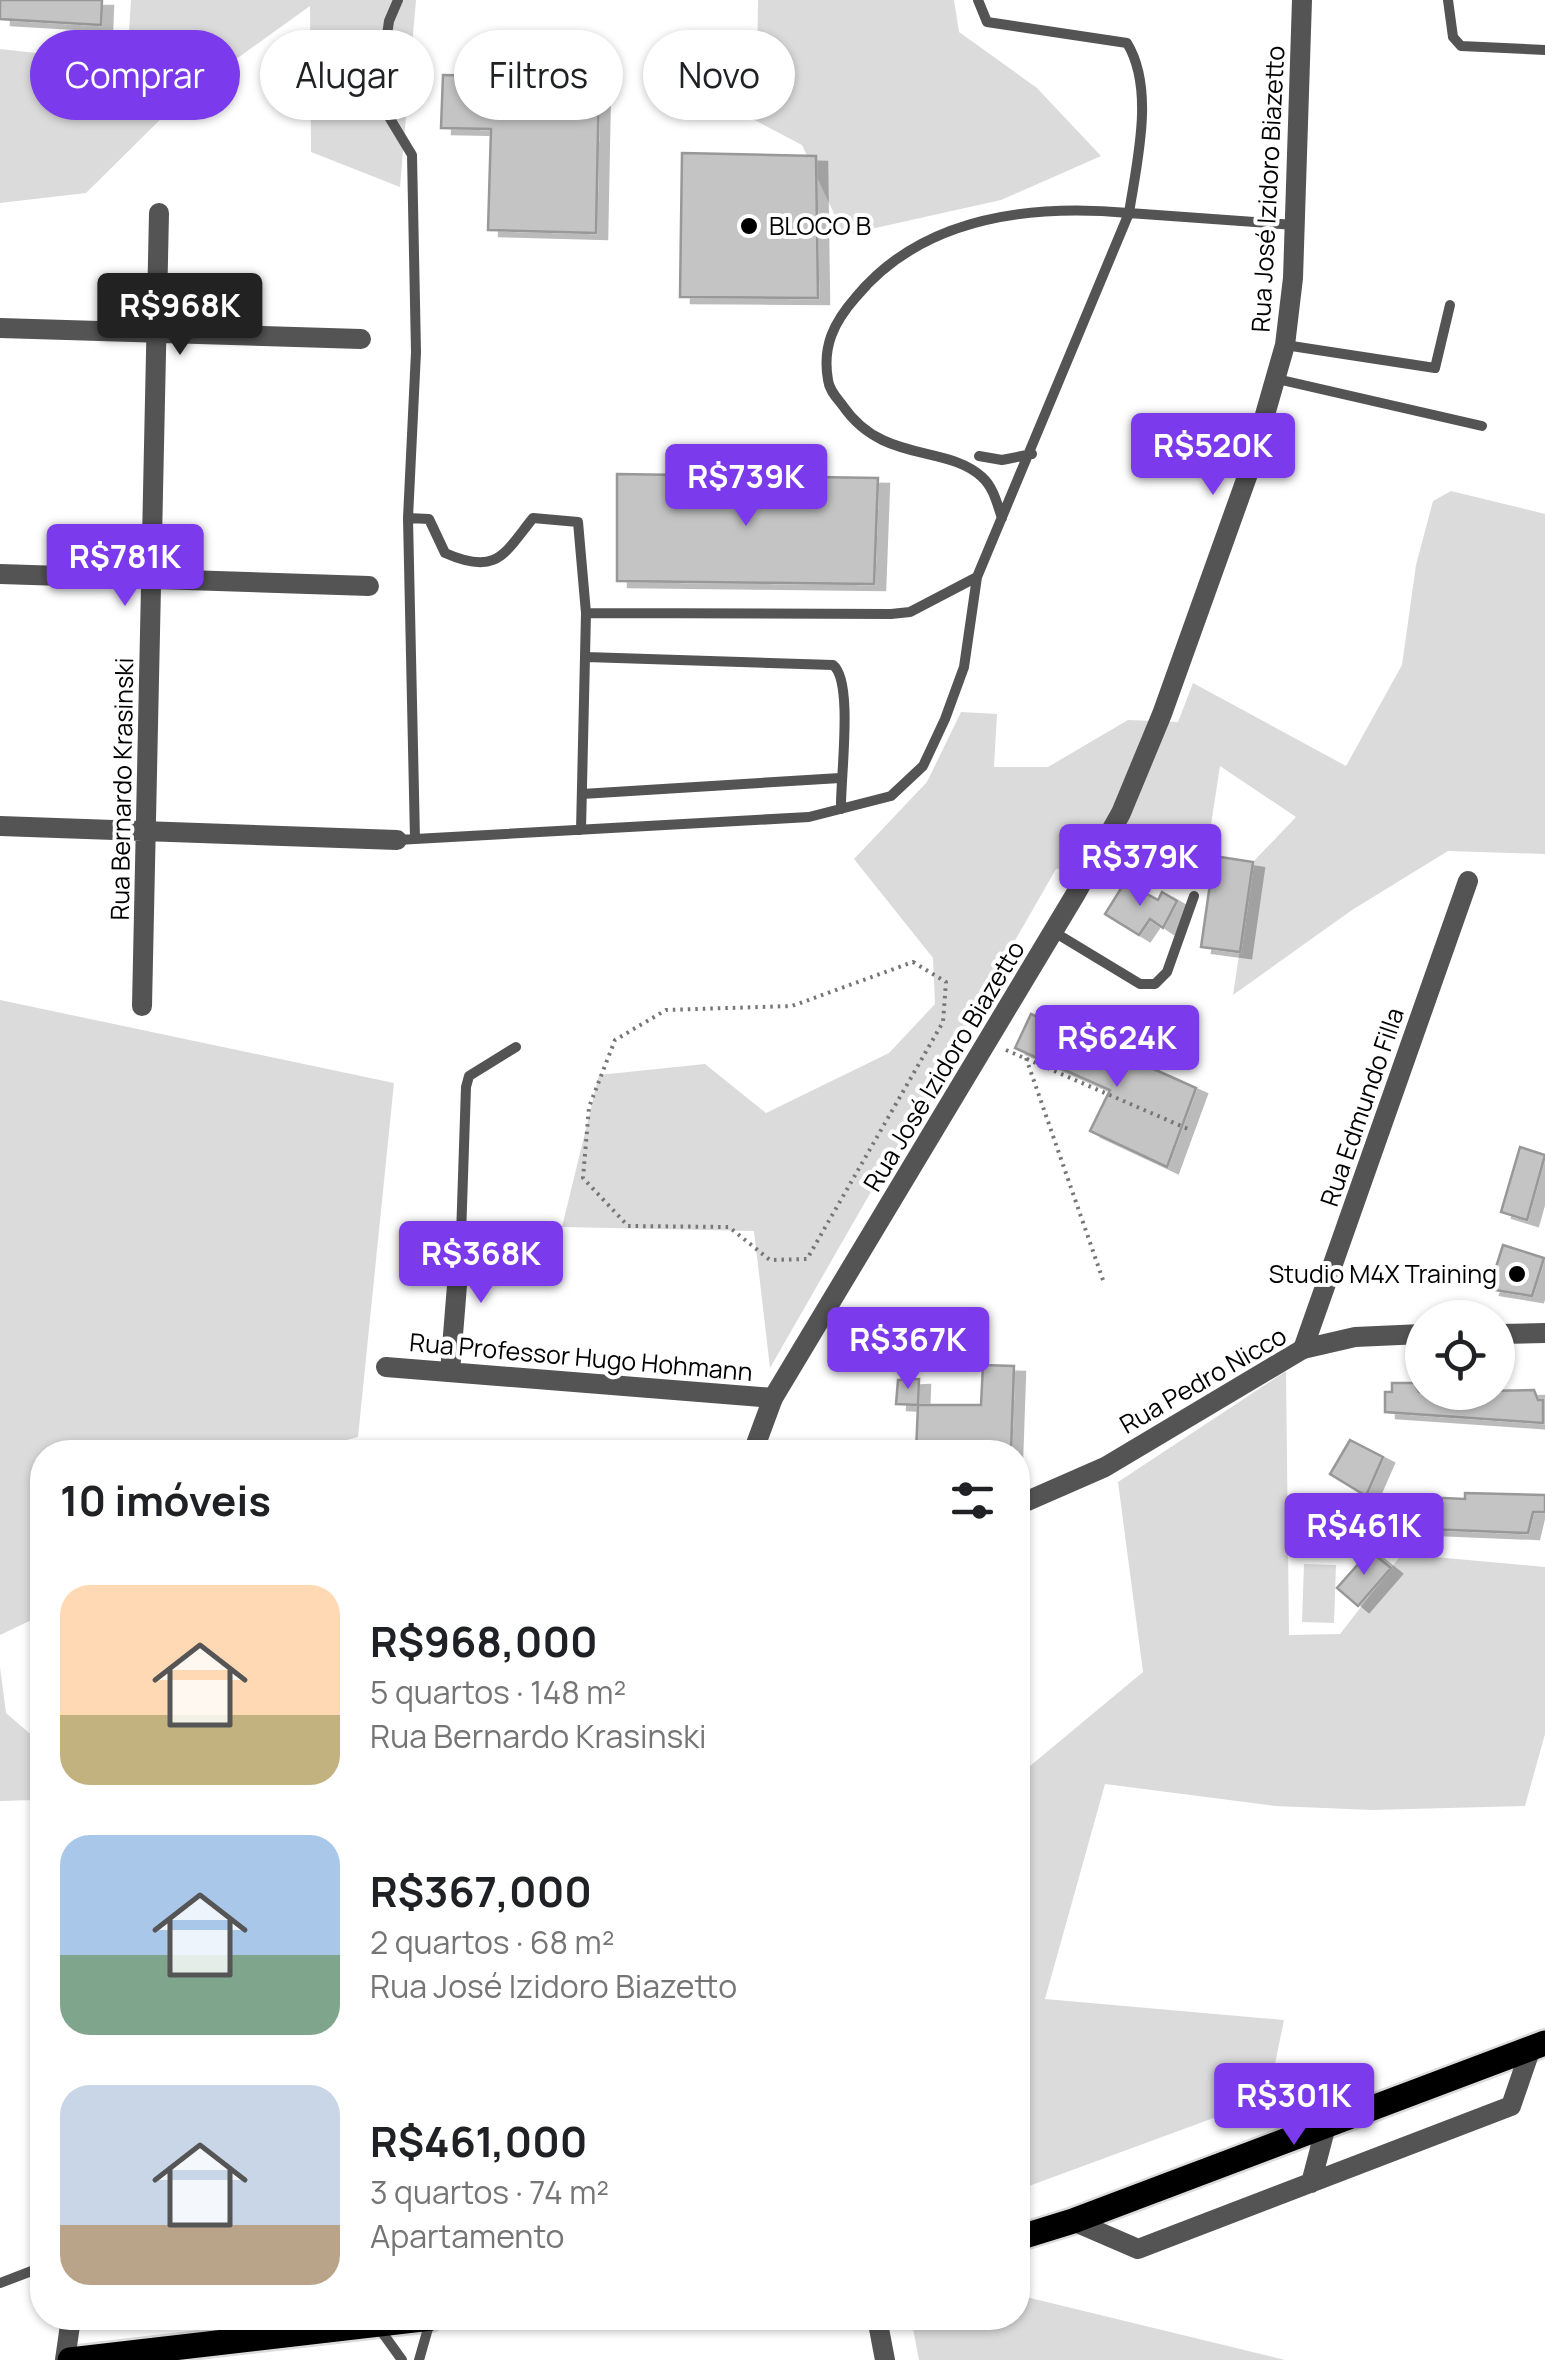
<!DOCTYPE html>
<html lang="pt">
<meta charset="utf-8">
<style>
body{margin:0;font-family:Manrope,sans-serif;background:#f6f6f6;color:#202124;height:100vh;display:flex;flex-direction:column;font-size:38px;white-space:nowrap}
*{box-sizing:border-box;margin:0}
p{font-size:32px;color:#757577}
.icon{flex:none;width:55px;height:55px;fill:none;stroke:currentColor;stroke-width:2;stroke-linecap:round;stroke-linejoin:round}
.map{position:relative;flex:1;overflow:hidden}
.sheet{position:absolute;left:30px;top:1440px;width:1000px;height:890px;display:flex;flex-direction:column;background:#fff;border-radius:40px;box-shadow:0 2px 8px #0004}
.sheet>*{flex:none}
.hud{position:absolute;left:30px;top:30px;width:1000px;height:90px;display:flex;gap:20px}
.buttons{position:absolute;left:1405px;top:1300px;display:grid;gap:20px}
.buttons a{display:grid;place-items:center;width:110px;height:110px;border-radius:50%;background:#fff;box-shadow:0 2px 8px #0004;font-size:50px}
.price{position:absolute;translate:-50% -85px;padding:0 22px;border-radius:10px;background:#7c3aed;color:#fff;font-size:32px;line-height:65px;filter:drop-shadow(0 2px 5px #0008)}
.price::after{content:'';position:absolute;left:50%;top:60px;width:30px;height:22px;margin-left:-15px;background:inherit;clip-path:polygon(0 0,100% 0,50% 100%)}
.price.current{background:#222;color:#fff}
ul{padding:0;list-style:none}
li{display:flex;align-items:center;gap:30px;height:250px;padding:0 30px}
li span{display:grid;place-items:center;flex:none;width:280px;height:200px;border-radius:30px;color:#555}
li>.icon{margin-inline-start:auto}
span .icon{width:120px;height:120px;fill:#fffc;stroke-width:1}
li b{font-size:42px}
h2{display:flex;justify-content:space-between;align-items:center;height:120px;padding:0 30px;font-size:42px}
.chip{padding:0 35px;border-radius:45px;background:#fff;box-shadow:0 2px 8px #0004;font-size:35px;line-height:90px}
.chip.current{background:#7c3aed;color:#fff}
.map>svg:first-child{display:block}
.green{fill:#dbdbdb}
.building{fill:#c4c4c4;stroke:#989898;stroke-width:2.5;filter:url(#shadow)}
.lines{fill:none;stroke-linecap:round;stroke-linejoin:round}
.primary-casing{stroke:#dbdbdb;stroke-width:30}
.path{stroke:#767676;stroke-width:4;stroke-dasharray:2.5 5;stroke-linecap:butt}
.service{stroke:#545454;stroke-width:10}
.minor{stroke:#545454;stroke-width:20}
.tertiary{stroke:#545454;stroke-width:20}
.primary{stroke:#000;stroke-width:25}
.poi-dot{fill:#000;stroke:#fff;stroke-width:4}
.labels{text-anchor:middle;stroke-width:8;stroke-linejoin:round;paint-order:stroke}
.street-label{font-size:25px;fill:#000;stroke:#fff}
.poi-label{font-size:25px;fill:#000;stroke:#fff;text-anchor:start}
</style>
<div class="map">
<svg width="1545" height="2360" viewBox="0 0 1545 2360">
<defs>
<filter id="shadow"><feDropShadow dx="11" dy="6" stdDeviation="0" flood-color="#0004"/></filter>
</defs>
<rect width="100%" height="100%" fill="#fff"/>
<!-- green -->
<path class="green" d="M131,0h285l-16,187 -89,-35 -1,-146 -128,92 -96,95 -86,10v-154l127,14z
M758,0h196l5,32 78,56 64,68 -100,44 -157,35 -42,-90 -86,-45 41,-41z
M1451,491l94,23v340l-97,-3 -96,59 -119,85 20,-133 43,-45 -76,-51 -13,85 -151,18 -286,499 -16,-137 -192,-4 37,-152 106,-11 61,49 123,-60 46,-49 -2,-46 -79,-99 73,-77 34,-70 36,2 -3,53h54l80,-47 50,2 15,-39 153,83 56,-101 14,-100 17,-64z
M0,1000l394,83 -36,354 -57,15h-259v163l-42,20z
M1286,1371l3,264 51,-1 62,-80 143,13v167l-20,72 -152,4 -98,-4 -170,-22 -60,215 239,21 -16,78 -250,92v-414l125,-104 -25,-190z
M1304,1564l32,1 -2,58 -32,-1z
M0,1667l6,46 36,31v36l-7,20 -35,1z
M1018,2295l267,65h-366l-8,-42h107z"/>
<!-- building -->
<path class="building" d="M0,0h102l-1,25 -101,-6z
M443,75l156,4 -3,154 -108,-3 3,-101 -50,-1z
M682,153l134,3 2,142 -138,-1z
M617,474l261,4 -4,106 -257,-3z
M1214,856l39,6 -13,90 -39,-5z
M1125,882l33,18 4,-8 15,9 -14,27 -13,-9 -11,16 -34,-21z
M1031,1014l165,74 -29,79 -77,-36 20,-41 -95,-42z
M1520,1147l25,8 -18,65 -26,-8z
M1503,1245l41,13 -12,38 -43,-7z
M983,1365l31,1 -3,86h-95l2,-47h63z
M919,1379l-1,26 -22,-1 2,-24z
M1392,1383h22l5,9 115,-2 4,10h5v23l-158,-11v-20h7z
M1350,1440l33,17 -17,39 -36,-22z
M1465,1493l80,2v17h-12l-5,21 -124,-5v7h-16v-22h-9v-18l86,4z
M1370,1551l21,17 -33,38 -21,-18z"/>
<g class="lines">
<defs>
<path id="primary" d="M1018,2238l55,-17 472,-178
M70,2360l361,-42"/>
</defs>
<!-- primary casing -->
<use href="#primary" class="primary-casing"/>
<!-- path -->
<path class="path" d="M913,962l33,20 -3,40 -136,237 -37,1 -41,-33 -101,-1 -45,-48 6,-71 26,-67 51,-30 126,-4z
M1006,1050l182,79
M1026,1058l77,222"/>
<!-- service -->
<path class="service" d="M398,0l-9,21 -8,56 8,40 23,38 4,197 -8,166 7,321
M978,0l9,22 140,21c28,46 10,118 2,170 -99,-9 -206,3 -273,84 -22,25 -34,49 -28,83 1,10 9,18 15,26 40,58 103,38 139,71 12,11 15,27 20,41
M1448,0l5,37 8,9 84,4
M1285,345l150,23 15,-63
M1277,379l205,47
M979,456l23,4 30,-6
M408,518l21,1 16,34c52,23 59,1 88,-35l45,4 8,91 305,1 19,-2 67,-35
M586,657l247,8c21,16 7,115 8,144
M582,794l258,-16
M581,830l5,-217
M397,840l412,-23 82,-21 32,-30 22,-47 19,-52 13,-90 152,-364 166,12
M1054,932l86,52h15l12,-12 27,-76
M461,1236l5,-149 3,-11 47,-29
M0,2283l42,-16
M379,2328l23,32
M419,2360l12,-42"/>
<!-- minor -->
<path class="minor" d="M0,328l361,11
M0,574l369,12
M0,826l397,14
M142,1006l17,-793
M1303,1349l165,-468
M386,1367l387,31
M450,1372l11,-136
M1311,2183l15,-57
M1073,2221l65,28 373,-143 20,-58
M877,2318l8,42"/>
<!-- tertiary -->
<path class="tertiary" d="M1498,1334l47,-1
M753,1452l20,-54 302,-503 46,-82 41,-99 86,-240 37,-129 8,-67 9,-278
M1018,1505l87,-38 198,-118 52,-12 67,-3
M65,2360l6,-42"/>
<!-- primary -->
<use href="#primary" class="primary"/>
</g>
<!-- markers -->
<g class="poi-dot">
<circle cx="749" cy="226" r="10"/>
<circle cx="1517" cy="1274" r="10"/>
</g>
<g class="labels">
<!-- street labels -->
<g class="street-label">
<text transform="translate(1268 189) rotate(-87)" y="9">Rua José Izidoro Biazetto</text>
<text transform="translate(122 789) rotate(-89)" y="9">Rua Bernardo Krasinski</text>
<text transform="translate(944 1066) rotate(-59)" y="9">Rua José Izidoro Biazetto</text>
<text transform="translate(1362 1107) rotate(-71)" y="9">Rua Edmundo Filla</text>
<text transform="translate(581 1357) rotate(5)" y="9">Rua Professor Hugo Hohmann</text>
<text transform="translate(1203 1380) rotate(-30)" y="9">Rua Pedro Nicco</text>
</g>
<!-- poi labels -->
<g class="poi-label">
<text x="769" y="235">BLOCO B</text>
<text x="1497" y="1283" text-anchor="end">Studio M4X Training</text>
</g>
</g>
</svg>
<div class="buttons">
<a><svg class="icon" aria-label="locate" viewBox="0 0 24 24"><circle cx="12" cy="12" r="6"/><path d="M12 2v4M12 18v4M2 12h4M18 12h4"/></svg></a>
</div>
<b class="price current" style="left:180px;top:358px">R$968K</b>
<b class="price" style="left:1213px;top:498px">R$520K</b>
<b class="price" style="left:746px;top:529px">R$739K</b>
<b class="price" style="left:125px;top:609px">R$781K</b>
<b class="price" style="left:1140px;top:909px">R$379K</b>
<b class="price" style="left:1117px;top:1090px">R$624K</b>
<b class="price" style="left:481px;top:1306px">R$368K</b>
<b class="price" style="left:908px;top:1392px">R$367K</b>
<b class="price" style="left:1364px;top:1578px">R$461K</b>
<b class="price" style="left:1294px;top:2148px">R$301K</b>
<div class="hud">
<a class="chip current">Comprar</a>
<a class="chip">Alugar</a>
<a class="chip">Filtros</a>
<a class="chip">Novo</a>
</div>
<section class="sheet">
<h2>10 imóveis<svg class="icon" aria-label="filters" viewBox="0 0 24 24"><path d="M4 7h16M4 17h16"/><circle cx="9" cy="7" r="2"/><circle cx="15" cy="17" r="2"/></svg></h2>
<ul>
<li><span style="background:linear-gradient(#ffd9b3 65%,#c2b280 0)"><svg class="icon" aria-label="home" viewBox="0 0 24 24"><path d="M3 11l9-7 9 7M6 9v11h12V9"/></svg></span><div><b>R$968,000</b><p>5 quartos · 148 m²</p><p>Rua Bernardo Krasinski</p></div></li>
<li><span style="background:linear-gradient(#a9c7e8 60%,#7fa58c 0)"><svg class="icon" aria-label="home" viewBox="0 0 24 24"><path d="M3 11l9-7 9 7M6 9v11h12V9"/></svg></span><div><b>R$367,000</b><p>2 quartos · 68 m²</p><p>Rua José Izidoro Biazetto</p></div></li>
<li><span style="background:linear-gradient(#c9d6e8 70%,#b9a48a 0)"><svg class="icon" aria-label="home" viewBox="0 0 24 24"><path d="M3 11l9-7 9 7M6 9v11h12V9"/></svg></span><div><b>R$461,000</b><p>3 quartos · 74 m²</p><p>Apartamento</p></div></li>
</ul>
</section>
</div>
